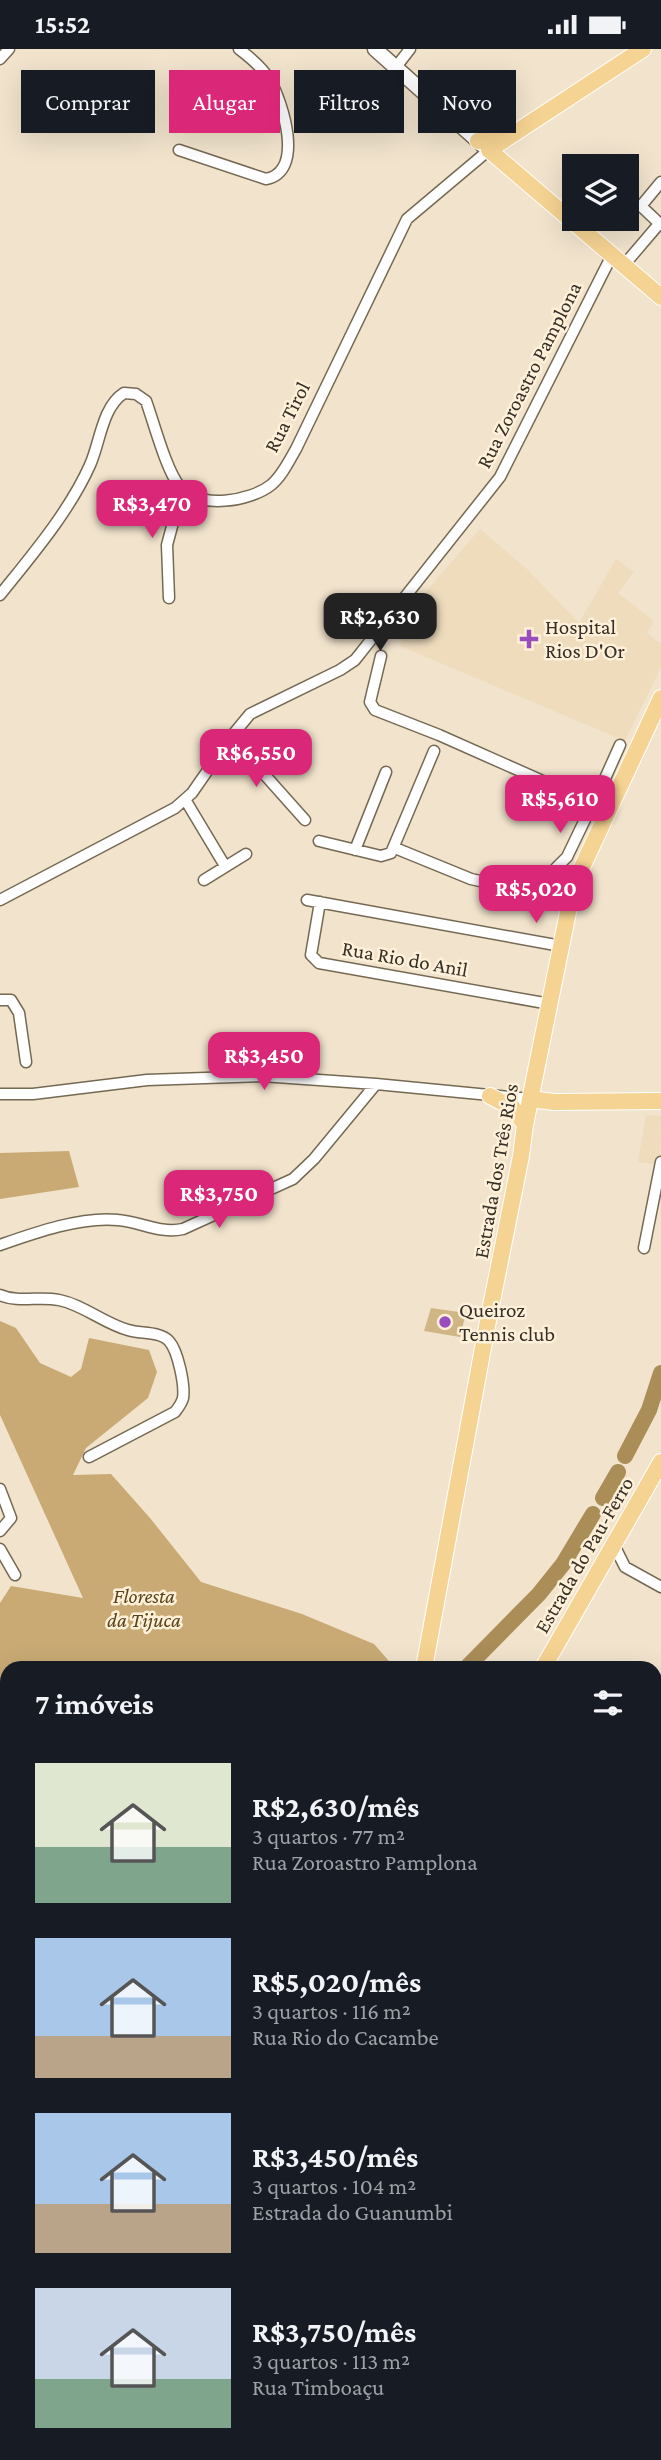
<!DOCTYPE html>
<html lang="pt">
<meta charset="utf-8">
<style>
body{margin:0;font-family:"Crimson Pro",serif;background:#242831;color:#f1f3f6;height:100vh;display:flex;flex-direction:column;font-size:26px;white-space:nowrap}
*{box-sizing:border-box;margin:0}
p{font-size:23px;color:#9ea1a6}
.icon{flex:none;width:38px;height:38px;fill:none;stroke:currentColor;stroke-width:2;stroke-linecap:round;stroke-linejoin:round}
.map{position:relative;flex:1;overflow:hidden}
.drawer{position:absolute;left:0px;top:1612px;width:662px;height:800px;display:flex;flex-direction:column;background:#171b24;border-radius:21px 21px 0 0;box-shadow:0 7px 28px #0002}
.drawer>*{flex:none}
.guide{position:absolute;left:21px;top:21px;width:620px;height:63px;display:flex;gap:14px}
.tools{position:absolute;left:562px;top:105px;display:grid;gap:14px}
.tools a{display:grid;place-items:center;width:77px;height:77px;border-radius:0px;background:#171b24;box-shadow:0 7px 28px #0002;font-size:35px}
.price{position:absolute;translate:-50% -60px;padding:0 16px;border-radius:14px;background:#db2777;color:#fff;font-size:23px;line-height:46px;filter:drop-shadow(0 2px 4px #0008)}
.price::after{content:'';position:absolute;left:50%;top:42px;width:21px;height:16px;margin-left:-10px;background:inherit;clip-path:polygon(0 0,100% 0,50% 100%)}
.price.active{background:#222;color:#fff}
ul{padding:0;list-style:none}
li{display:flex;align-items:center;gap:21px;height:175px;padding:0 35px}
li span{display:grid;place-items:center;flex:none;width:196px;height:140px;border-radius:0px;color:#555}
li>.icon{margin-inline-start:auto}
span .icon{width:84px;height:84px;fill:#fffc;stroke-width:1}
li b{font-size:30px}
h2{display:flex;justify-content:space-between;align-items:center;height:84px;padding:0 35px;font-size:30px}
.tag{padding:0 24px;border-radius:0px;background:#171b24;box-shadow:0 7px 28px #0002;font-size:24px;line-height:63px}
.tag.active{background:#db2777;color:#fff}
.status{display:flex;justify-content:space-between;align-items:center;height:49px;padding:0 35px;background:#171b24;direction:ltr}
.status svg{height:19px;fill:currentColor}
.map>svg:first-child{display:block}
.built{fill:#eedcbd}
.green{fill:#d0b585}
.forest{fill:#c9aa75}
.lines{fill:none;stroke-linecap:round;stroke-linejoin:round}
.river{stroke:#ab8d58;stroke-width:16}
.street-casing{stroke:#756954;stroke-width:13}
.secondary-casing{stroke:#756954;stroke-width:17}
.primary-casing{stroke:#fff;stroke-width:18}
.street{stroke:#fff;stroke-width:10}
.secondary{stroke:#fff;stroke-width:14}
.primary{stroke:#f5d392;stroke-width:16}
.poi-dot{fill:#994dbf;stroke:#fff1d9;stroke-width:2.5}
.labels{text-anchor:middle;stroke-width:5;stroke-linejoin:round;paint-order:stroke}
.street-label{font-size:21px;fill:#352f26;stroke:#fff1d9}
.poi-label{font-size:21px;fill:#352f26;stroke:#fff1d9;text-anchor:start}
.park-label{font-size:21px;font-style:italic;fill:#594319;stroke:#fff1d9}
</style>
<div class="status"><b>15:52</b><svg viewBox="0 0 49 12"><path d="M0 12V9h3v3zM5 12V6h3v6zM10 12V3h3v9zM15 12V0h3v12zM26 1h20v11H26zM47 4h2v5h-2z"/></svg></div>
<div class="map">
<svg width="661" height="2411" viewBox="0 0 661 2411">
<rect width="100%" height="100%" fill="#f1e3cc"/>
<!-- built -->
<path class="built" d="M480,480l48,41 51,53 37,-64 18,13 -16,21 36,28 -7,12 14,11v23l-36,74 -225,-95 13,-31 15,-26z
M646,1066l15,1 -1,49 -22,-3z"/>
<!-- green -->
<path class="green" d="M431,1259l35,5 -6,24 -36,-6z"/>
<!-- forest -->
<path class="forest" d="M69,1102l10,36 -79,12v-46z
M0,1272l16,7 24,35 31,14 10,-8 8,-31 60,12 8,22 -9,26 -62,50 -13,27 38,-1 39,44 51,64 101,32 72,30 21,24h-388v520l-7,5v-590l11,-17 72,12 -83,-183z
M661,1888v358l-6,-10 -1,-344z
M655,2355l6,7v49h-407l1,-7h399z
M0,2362l7,10v32l18,1 3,5 -28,1z"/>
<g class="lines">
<!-- river -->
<path class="river" d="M625,1407l24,-46 12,-37
M603,1449l15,-26
M466,1619l73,-74 24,-30 30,-50
M164,2411l2,-7"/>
<defs>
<path id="street" d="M0,10l9,-10
M396,18l14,-18
M179,101l87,29c39,-7 17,-76 4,-99 -8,-13 -19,-22 -31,-31
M661,133l-20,24 20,19
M624,216l35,-41
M0,546c32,-40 69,-83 90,-130 10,-22 12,-58 34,-72l12,1 10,7c8,22 20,69 34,86 19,23 71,14 91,-2 11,-9 18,-24 25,-36l111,-230 82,-69
M169,549l-2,-53 15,-56
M381,607l-11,46 5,8 64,25 169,75
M231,688l74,83
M186,752l39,65
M594,754l26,-58
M319,792l62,15 10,-3 43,-102
M395,799l76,31 63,14 12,-6 10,-19 11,-11 23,-48
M355,801l31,-78
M204,831l42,-26
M0,851l175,-92 17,-15 39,-56 19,-23 90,-44 15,-10 145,-183 112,-222
M307,851l254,46
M320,853l-9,53 8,8 231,41
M0,951h11l8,13 7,49
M0,1045h33l114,-14 115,-4 114,8 154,15
M0,1196c34,-12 82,-29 118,-25 23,2 42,14 65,9l110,-50 21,-20 62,-75
M644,1199l17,-86
M0,1246c18,8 39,1 59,5 25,5 44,23 69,30 12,4 32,1 41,11 9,10 16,44 14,57 -1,5 -5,10 -8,14l-86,45
M0,1440l11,29 -11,13
M614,1496l11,22 36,20
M0,1500l15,26
M654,1881l7,-5
M654,2203l7,60
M3,2346l-2,-16 6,-12
M630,2404l2,7
M41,2411l12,-7"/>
<path id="secondary" d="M375,0l111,99"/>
<path id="primary" d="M643,0l-154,101 172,147
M478,92h25
M490,1047l23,12 12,17
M530,1050l24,3 107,-1
M424,1619l63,-342 34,-170 4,-31 44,-218 8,-29 84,-180
M543,1619l118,-206
M67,2411l6,-7
M236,2411l2,-7"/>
</defs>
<!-- street casing -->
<use href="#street" class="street-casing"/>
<!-- secondary casing -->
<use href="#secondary" class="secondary-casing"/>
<!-- primary casing -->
<use href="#primary" class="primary-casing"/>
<!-- street -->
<use href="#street" class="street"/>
<!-- secondary -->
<use href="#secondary" class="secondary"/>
<!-- primary -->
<use href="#primary" class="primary"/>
</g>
<!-- markers -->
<g class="poi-dot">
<path d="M525.5 579.5h7v7h7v7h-7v7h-7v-7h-7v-7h7z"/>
<circle cx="445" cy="1273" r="7"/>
</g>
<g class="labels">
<!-- street labels -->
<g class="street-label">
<text transform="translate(529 326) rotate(-63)" y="7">Rua Zoroastro Pamplona</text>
<text transform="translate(287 368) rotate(-63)" y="7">Rua Tirol</text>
<text transform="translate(405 910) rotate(10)" y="7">Rua Rio do Anil</text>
<text transform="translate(496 1122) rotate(-80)" y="7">Estrada dos Três Rios</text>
<text transform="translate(584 1506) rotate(-60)" y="7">Estrada do Pau-Ferro</text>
</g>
<!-- poi labels -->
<g class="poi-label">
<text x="545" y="585">Hospital<tspan x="545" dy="24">Rios D'Or</tspan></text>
<text x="459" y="1268">Queiroz<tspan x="459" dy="24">Tennis club</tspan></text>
</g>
<!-- park labels -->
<g class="park-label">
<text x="144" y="1554">Floresta<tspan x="144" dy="24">da Tijuca</tspan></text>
</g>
</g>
</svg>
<div class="tools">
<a><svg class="icon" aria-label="layers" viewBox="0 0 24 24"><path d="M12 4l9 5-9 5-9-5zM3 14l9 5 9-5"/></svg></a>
</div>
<b class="price" style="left:152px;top:491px">R$3,470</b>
<b class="price active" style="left:380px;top:604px">R$2,630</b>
<b class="price" style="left:256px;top:740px">R$6,550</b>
<b class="price" style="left:560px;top:786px">R$5,610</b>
<b class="price" style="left:536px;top:876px">R$5,020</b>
<b class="price" style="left:264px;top:1043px">R$3,450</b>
<b class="price" style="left:219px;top:1181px">R$3,750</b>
<div class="guide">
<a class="tag">Comprar</a>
<a class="tag active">Alugar</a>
<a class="tag">Filtros</a>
<a class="tag">Novo</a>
</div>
<section class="drawer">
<h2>7 imóveis<svg class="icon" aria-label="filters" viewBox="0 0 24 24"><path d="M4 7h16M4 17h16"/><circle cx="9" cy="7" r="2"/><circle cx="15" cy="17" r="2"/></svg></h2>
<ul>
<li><span style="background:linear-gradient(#dfe7d0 60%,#7fa58c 0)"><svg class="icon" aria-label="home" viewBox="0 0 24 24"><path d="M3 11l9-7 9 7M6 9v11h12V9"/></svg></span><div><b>R$2,630/mês</b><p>3 quartos · 77 m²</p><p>Rua Zoroastro Pamplona</p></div></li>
<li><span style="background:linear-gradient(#a9c7e8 70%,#b9a48a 0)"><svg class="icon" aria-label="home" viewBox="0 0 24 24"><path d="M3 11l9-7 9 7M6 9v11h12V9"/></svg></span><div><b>R$5,020/mês</b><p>3 quartos · 116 m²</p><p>Rua Rio do Cacambe</p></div></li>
<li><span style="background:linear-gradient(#a9c7e8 65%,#b9a48a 0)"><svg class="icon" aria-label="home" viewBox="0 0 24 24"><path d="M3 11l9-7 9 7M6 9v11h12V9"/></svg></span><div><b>R$3,450/mês</b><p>3 quartos · 104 m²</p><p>Estrada do Guanumbi</p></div></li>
<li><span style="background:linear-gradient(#c9d6e8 65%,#7fa58c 0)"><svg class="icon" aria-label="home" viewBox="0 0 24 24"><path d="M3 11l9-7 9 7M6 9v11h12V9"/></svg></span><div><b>R$3,750/mês</b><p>3 quartos · 113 m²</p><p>Rua Timboaçu</p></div></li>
</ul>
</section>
</div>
